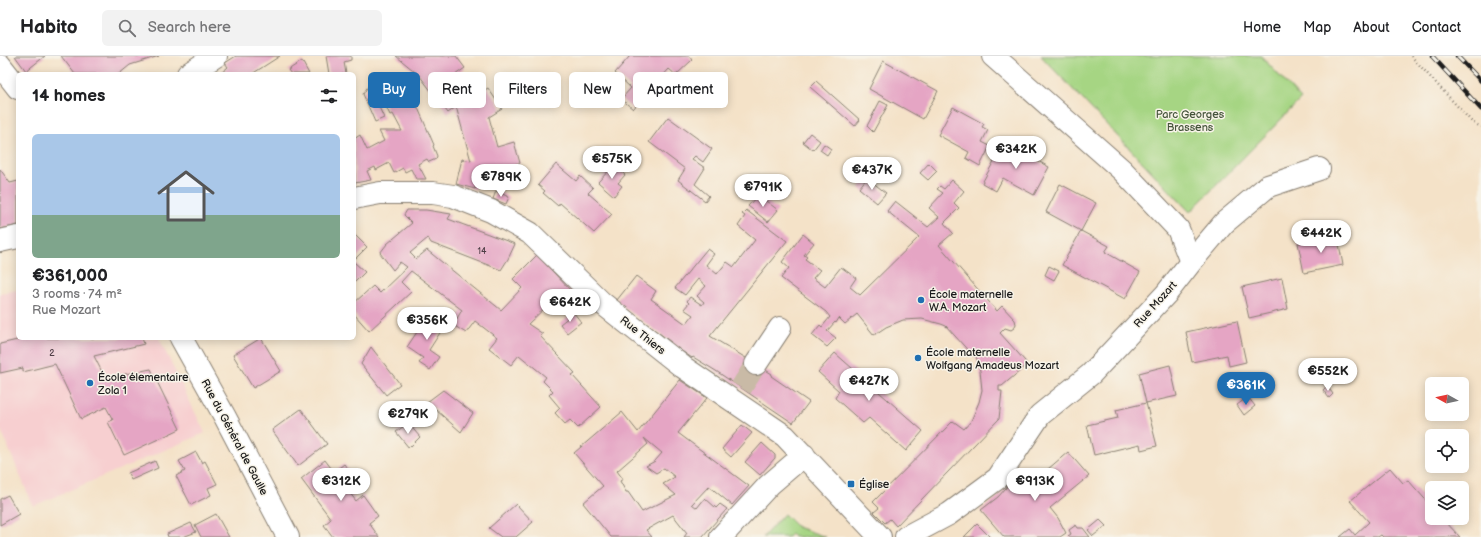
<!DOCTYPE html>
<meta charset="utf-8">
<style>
body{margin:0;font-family:"Balsamiq Sans",sans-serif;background:#f2f2f2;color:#202124;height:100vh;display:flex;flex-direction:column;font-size:15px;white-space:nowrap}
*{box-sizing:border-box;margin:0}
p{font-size:13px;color:#757577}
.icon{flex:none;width:22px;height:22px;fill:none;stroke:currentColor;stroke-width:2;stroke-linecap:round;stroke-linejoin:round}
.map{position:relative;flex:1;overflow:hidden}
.side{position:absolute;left:16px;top:16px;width:340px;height:268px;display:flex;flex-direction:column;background:#fff;border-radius:6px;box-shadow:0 2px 10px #0003}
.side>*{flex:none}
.top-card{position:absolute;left:368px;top:16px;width:380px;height:36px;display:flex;gap:8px}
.needle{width:26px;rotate:278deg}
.fabs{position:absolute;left:1425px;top:321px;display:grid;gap:8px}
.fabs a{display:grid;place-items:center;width:44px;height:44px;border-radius:6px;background:#fff;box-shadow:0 2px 10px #0003;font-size:20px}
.price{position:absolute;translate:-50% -34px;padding:0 9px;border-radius:14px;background:#fff;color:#222;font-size:13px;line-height:26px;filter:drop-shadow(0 1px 2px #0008)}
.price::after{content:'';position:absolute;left:50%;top:24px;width:12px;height:9px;margin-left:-6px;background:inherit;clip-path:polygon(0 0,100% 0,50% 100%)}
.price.active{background:#1f6fb2;color:#fff}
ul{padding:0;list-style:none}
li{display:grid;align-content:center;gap:8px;height:212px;padding:0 16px}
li+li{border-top:1px solid #e0e0e0}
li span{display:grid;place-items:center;height:124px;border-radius:6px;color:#555}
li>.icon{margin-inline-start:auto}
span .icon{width:72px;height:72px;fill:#fffc;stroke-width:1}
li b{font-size:17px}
h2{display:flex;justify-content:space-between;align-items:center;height:48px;padding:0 16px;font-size:17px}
.tag{padding:0 14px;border-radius:6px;background:#fff;box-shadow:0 2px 10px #0003;font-size:14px;line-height:36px}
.tag.active{background:#1f6fb2;color:#fff}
header{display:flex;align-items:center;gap:24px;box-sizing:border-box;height:56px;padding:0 20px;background:#fff;border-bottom:1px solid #e0e0e0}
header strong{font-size:19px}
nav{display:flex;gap:22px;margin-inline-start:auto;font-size:14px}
.search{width:280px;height:36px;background:#f2f2f2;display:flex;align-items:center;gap:10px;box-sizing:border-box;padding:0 14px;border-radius:6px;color:#757577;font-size:15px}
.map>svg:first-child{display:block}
.built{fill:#f7cfd0}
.green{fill:#a6d583;stroke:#617850}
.building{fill:#e5a5c4;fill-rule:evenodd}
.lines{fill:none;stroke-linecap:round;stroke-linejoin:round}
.minor-tunnel{stroke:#c9baa6;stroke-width:22;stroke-dasharray:22 11;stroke-linecap:butt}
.minor-casing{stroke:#887f72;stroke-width:24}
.path{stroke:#887f72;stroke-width:2.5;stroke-dasharray:1 3;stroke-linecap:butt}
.minor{stroke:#fff;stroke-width:22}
.rail-casing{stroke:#1c1c1c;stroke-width:4.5}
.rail{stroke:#f7f3e8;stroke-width:3;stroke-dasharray:9;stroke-linecap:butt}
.poi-dot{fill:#1f6fb2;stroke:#f7f3e8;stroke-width:1.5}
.labels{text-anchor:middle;stroke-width:3;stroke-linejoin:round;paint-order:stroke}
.number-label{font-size:9px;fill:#4e3e46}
.park-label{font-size:11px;fill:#45543b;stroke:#f7f3e8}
.poi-label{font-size:11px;fill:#1c1c1c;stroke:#f7f3e8;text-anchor:start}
.street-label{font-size:11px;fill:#1c1c1c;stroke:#f7f3e8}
</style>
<header>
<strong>Habito</strong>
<div class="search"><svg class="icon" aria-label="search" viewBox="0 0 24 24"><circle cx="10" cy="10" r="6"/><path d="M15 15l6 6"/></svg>Search here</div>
<nav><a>Home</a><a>Map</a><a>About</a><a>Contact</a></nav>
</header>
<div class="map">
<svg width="1481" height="481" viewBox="0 0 1481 481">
<rect width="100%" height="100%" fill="#f7f3e8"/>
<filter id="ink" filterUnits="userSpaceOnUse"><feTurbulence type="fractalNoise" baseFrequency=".025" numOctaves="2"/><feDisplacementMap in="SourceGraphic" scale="8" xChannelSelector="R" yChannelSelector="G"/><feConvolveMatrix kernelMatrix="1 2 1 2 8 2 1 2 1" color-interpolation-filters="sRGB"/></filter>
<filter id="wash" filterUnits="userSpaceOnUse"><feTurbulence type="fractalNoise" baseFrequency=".012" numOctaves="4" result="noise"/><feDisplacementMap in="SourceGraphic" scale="16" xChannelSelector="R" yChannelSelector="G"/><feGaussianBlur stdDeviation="0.9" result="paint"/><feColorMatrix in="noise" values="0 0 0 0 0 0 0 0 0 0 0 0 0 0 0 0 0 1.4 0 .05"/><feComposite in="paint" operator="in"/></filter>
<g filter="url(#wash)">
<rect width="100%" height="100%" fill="#f4e2c8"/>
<!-- built -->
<path class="built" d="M18,234v48h141l46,95 -172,73 -33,-78v-135z"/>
<!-- green -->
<path class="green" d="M1041,0h220l40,43 -111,113z
M784,458l13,13 29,10h-32l-3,-3 -3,3h-25z"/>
<g id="blocks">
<!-- building -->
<path class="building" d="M15,0h30l-19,15z
M61,0h98l-29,9 -11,9h-44z
M236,0h44l-28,18h-32l8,-7 -3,-4z
M326,0h25v4l-7,2 2,12h-17z
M396,0h60l9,12 -10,7 17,23 16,-10 14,21 -13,8 8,30 17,-5 6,21 -4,1 2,8 2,1 -5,9 -6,-1 1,-4 -9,-2 2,-7 -23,-1 -5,22 -19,-5 6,-25 9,2 -14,-51 -1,-3 -8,6 -29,-38z
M630,0h59l3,4 -16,15 -7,-6 -36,40 -12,-10 10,-11 -16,-15z
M302,5l7,13h-18l-3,-4z
M883,5l55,30 -15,28 -54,-30z
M395,22l6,13 9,12 5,-2 19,44 -1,1 4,10 -1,3 -7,3 -2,-3 -9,5 8,15h-10l-5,-10 -6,3 -2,-4 -9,5 -5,-10 -13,7 -1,-3 -8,4 4,9 -16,3 -1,-44 6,-4 7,15 17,-9 -5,-10h23l-9,-17 -3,1 -14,-29z
M816,25l44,39 -5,6 -45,-39z
M369,29l15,33 -9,4 -12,-28z
M880,45l8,4 -15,27 -6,-6z
M953,51l31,17 -2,3 6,3 -6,12 8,4 -10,20 -14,-8 3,-6 -31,-17z
M668,61l44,32 -9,13 -8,-6 -3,3 13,9 -10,16 14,12 -4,5 -27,-21 7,-11 -36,-27z
M810,77l10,8 -7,9 -10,-8z
M1004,87l45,24 -15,28 -31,-17 -7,13 -14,-8z
M824,88l7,5 -4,6 -7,-5z
M929,107l8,8 -9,9 -8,-7z
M556,108l20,17 4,-5 13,12 -5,5 24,21 -18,19 -34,-30 -2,3 -15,-13 2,-2 -7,-6z
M614,109l11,10 -7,8 4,3 -8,10 -16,-14z
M0,113l10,14 8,-2v44l-18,4z
M867,122l19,15 -9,10 -18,-15z
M952,124l12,11 -10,12 5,5 -15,15 9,10 -14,12 58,66 5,-5 13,14 1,4 -2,4 -3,2 -6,-2 -5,5 25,28 2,4 -25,21h-3v5h3l-3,28 -103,107 -6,-7 -5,4 -11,-11 5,-4 -6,-6 80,-81 11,8 7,-8 8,-19 3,-12 -2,-19 -3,-12 -2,-4 -2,1 -27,-30 -5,-2 -19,-5 -19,1 -17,7 -12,8 -17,-21 -12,10 -6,-6 -3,5 -1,-1 -8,9 9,7 -9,9 -15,-12 8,-10 2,2 8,-10 -4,-5 -45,-34 8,-10 -7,-6 21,-28 11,9 -10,12 3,2 -2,2 15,11 -7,8 12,9 16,-20 15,11 -6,9 10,8 59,-58 -32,-26 8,-10 33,26 11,-10 -10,-9 14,-15 -6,-4 3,-3 4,3z
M1060,128l36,19 -15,28 -35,-19z
M496,135l13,6 -3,7 -13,-5z
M758,139l20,15 -10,12 -20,-16z
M407,154h19l25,4 -3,5 67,25 -7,15 -7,11 -70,-27 -3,-5 -18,15 6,6 11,-9 74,60 21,-22 -9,-9 24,-24 36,38 -18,18 -6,-7 -21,20 15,10 -3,2 35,37 -3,2 29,32 -23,21 -8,-8 -5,4 -10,-11 5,-5 -11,-13 4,-4 -10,-10 3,-4 -27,-22 -8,10 -22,-17 8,-10 -22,-17 -9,12 -13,-8 9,-15 -51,-39 -10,11 10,10 -42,39 -15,-17v-11l19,-17 7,7 27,-26 -7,-5 -7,8 -13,-17 7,-9 25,-21 -8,-8z
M746,154l41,31 -77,95 62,38 -1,2 38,26 -16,21 -77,-52 -23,-14 -1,1 -22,-15 1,-1 -51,-38 -3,-4 19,-24 20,15 -5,8 35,25 7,-9 -9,-6 5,-6 -2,-2 3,-4 12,8 2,-3 -7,-6 9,-10 -8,-7 -13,16 -10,-7 32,-39 7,5 -8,11 11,9 10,-12 7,5 21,-27 -17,-14 7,-10 -3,-2z
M1081,175l28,15 -4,6 35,20 -15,27 -63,-34z
M354,178l13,13 -13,13z
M1337,178l6,31 -39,8 -6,-30z
M354,206l11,10 -11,11z
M1049,210l10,5 -5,9 -9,-5z
M1282,222l6,31 -39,9 -7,-31z
M574,257l7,9 -14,11 -7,-9z
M429,258l16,11 -16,25 10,7 -9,13 -11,-7 4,-5 -16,-11z
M1237,265l9,41 -17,4 -2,-11 -35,7 -6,-30z
M26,282h116l2,6 -50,12 11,22 46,-9 29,60 -56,26 -16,-33 5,-2 -7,-13 -25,12 -26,-55 -32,8v-4l-23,5v-29z
M261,282l20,33 -28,17 -20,-33z
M371,291l29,37 -14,11 -25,-31z
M835,297l88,78 -17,20 -37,-33 -6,5 -28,-25 4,-7 -21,-19z
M1170,309l7,31 -31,7 -7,-30z
M680,324l27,18 -29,35 71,53 -17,19 -23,-19 -17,18 5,4 8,-10 11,10 4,-4 7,5 -25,28h-18l3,-4 -14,-18 -27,15 6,7h-41l-28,-34 20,-17 -29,-33 48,-41 16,20zM644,382l18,15 -7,8 -9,5 10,7 8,-5 11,9 -12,7 13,11 -34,17 -14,-20h-2l-6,-11 3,-2 -6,-8 31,-27z
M1327,330l6,8 -4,4 -6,-8z
M443,334l30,23 -12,19 -34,-30z
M1248,341l7,9 -11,9 -7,-10z
M1146,347l11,43 -16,4 -1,-6 -46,11 -7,-30 31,-7 -2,-8z
M301,353l26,35 -29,22 -26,-36z
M408,367l12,14 -11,11 -13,-16z
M742,369l10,8 -21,24 -9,-8z
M762,387l13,12v3l-15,17 -15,-13z
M196,396l6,11 3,-2 12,23 -9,4 3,7 -20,10 -15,-29 9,-5 -6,-10z
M1068,396l21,24 -39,32 8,10 8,15 -6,4h-56l-23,-27 17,-13 22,-25 14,17 11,-9 -4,-5z
M325,404l9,12 10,-8 16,20 -11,8 7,9 7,-6 15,21 -9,7 10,14h-46l-9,-12 7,-6 -30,-40z
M155,405l3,7 -27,12 -3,-7z
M1390,412l13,15 5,-3 24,27v11h10l18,19h-77l-2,-2 -3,2h-38l10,-8 5,6 14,-13 -19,-21z
M8,439l11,19 -19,11v-26z
M516,448l17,18 -17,15h-15l-12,-9z
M216,458l13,23h-28l-6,-12z
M1100,464l6,6 -13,10 -5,-6z
M191,467l5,9 -13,5h-15l-1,-3z
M977,468l13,13h-26z
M1076,469l2,3h5l7,9h-21l-1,-1 3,-2 -2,-4z"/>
</g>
</g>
<g filter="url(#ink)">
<use href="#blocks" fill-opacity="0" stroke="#887f72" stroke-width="1"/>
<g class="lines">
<!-- minor-tunnel -->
<path class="minor-tunnel" d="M741,332l15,-24"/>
<defs>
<path id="minor" d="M0,9l18,23
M188,18l28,-18
M354,142l26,-5h53l20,3 38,15 39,22 72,70 81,64 102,69 95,101
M0,185l18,-4
M1191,206l33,-39 44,-37 51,-17
M181,282l44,79 63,120
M756,308l24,-36
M721,481l48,-52 35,-30
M906,481l43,-23 49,-36 42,-63 51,-41 75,-80 25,-32 -13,-33 -56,-59 -129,-114"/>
</defs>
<!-- minor casing -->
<use href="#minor" class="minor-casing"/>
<!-- path -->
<path class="path" d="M1411,0l61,66 9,5"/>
<!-- minor -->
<use href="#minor" class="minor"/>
<defs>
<path id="rail" d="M1432,0l49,53
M1457,0l24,25"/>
</defs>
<!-- rail casing -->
<use href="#rail" class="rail-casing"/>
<!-- rail -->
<use href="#rail" class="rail"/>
</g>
</g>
<!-- markers -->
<g class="poi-dot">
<circle cx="921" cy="244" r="4"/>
<circle cx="918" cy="302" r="4"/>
<circle cx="90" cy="327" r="4"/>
<rect x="847" y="424" width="8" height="8" rx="2"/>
</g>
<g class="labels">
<!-- number labels -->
<g class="number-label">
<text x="482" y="198">14</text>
<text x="52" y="300">2</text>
</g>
<!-- park labels -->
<g class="park-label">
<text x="1190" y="62">Parc Georges<tspan x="1190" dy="13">Brassens</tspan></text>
</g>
<!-- poi labels -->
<g class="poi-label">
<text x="929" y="242">École maternelle<tspan x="929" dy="13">W.A. Mozart</tspan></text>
<text x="926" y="300">École maternelle<tspan x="926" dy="13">Wolfgang Amadeus Mozart</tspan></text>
<text x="98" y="325">École élementaire<tspan x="98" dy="13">Zola 1</tspan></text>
<text x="859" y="432">Église</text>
</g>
<!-- street labels -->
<g class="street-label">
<text transform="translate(1155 248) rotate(-48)" y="4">Rue Mozart</text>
<text transform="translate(643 279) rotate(38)" y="4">Rue Thiers</text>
<text transform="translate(235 381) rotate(62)" y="4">Rue du Général de Gaulle</text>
</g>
</g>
</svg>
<div class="fabs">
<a><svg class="needle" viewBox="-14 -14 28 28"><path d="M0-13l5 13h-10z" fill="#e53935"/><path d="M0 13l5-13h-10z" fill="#757577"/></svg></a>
<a><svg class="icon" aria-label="locate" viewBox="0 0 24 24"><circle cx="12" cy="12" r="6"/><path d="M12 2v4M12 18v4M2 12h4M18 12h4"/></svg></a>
<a><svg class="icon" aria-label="layers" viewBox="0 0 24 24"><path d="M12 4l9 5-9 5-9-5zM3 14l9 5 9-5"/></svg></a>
</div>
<b class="price" style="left:1016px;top:114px">€342K</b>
<b class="price" style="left:612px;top:124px">€575K</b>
<b class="price" style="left:872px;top:135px">€437K</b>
<b class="price" style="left:501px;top:142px">€789K</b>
<b class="price" style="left:763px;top:152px">€791K</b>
<b class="price" style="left:1321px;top:198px">€442K</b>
<b class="price" style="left:570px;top:267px">€642K</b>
<b class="price" style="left:427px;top:285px">€356K</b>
<b class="price" style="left:1328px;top:336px">€552K</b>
<b class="price" style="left:869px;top:346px">€427K</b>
<b class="price active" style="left:1246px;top:350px">€361K</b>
<b class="price" style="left:408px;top:379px">€279K</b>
<b class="price" style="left:341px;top:446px">€312K</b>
<b class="price" style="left:1035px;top:446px">€913K</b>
<div class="top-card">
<a class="tag active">Buy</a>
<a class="tag">Rent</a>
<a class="tag">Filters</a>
<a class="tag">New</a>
<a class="tag">Apartment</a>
</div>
<section class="side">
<h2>14 homes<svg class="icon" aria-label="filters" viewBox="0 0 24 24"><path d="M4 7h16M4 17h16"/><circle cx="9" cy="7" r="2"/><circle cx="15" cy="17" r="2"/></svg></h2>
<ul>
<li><span style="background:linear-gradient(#a9c7e8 65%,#7fa58c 0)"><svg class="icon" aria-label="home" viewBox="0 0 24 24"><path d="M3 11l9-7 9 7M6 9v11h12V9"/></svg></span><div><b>€361,000</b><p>3 rooms · 74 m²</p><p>Rue Mozart</p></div></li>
</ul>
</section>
</div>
